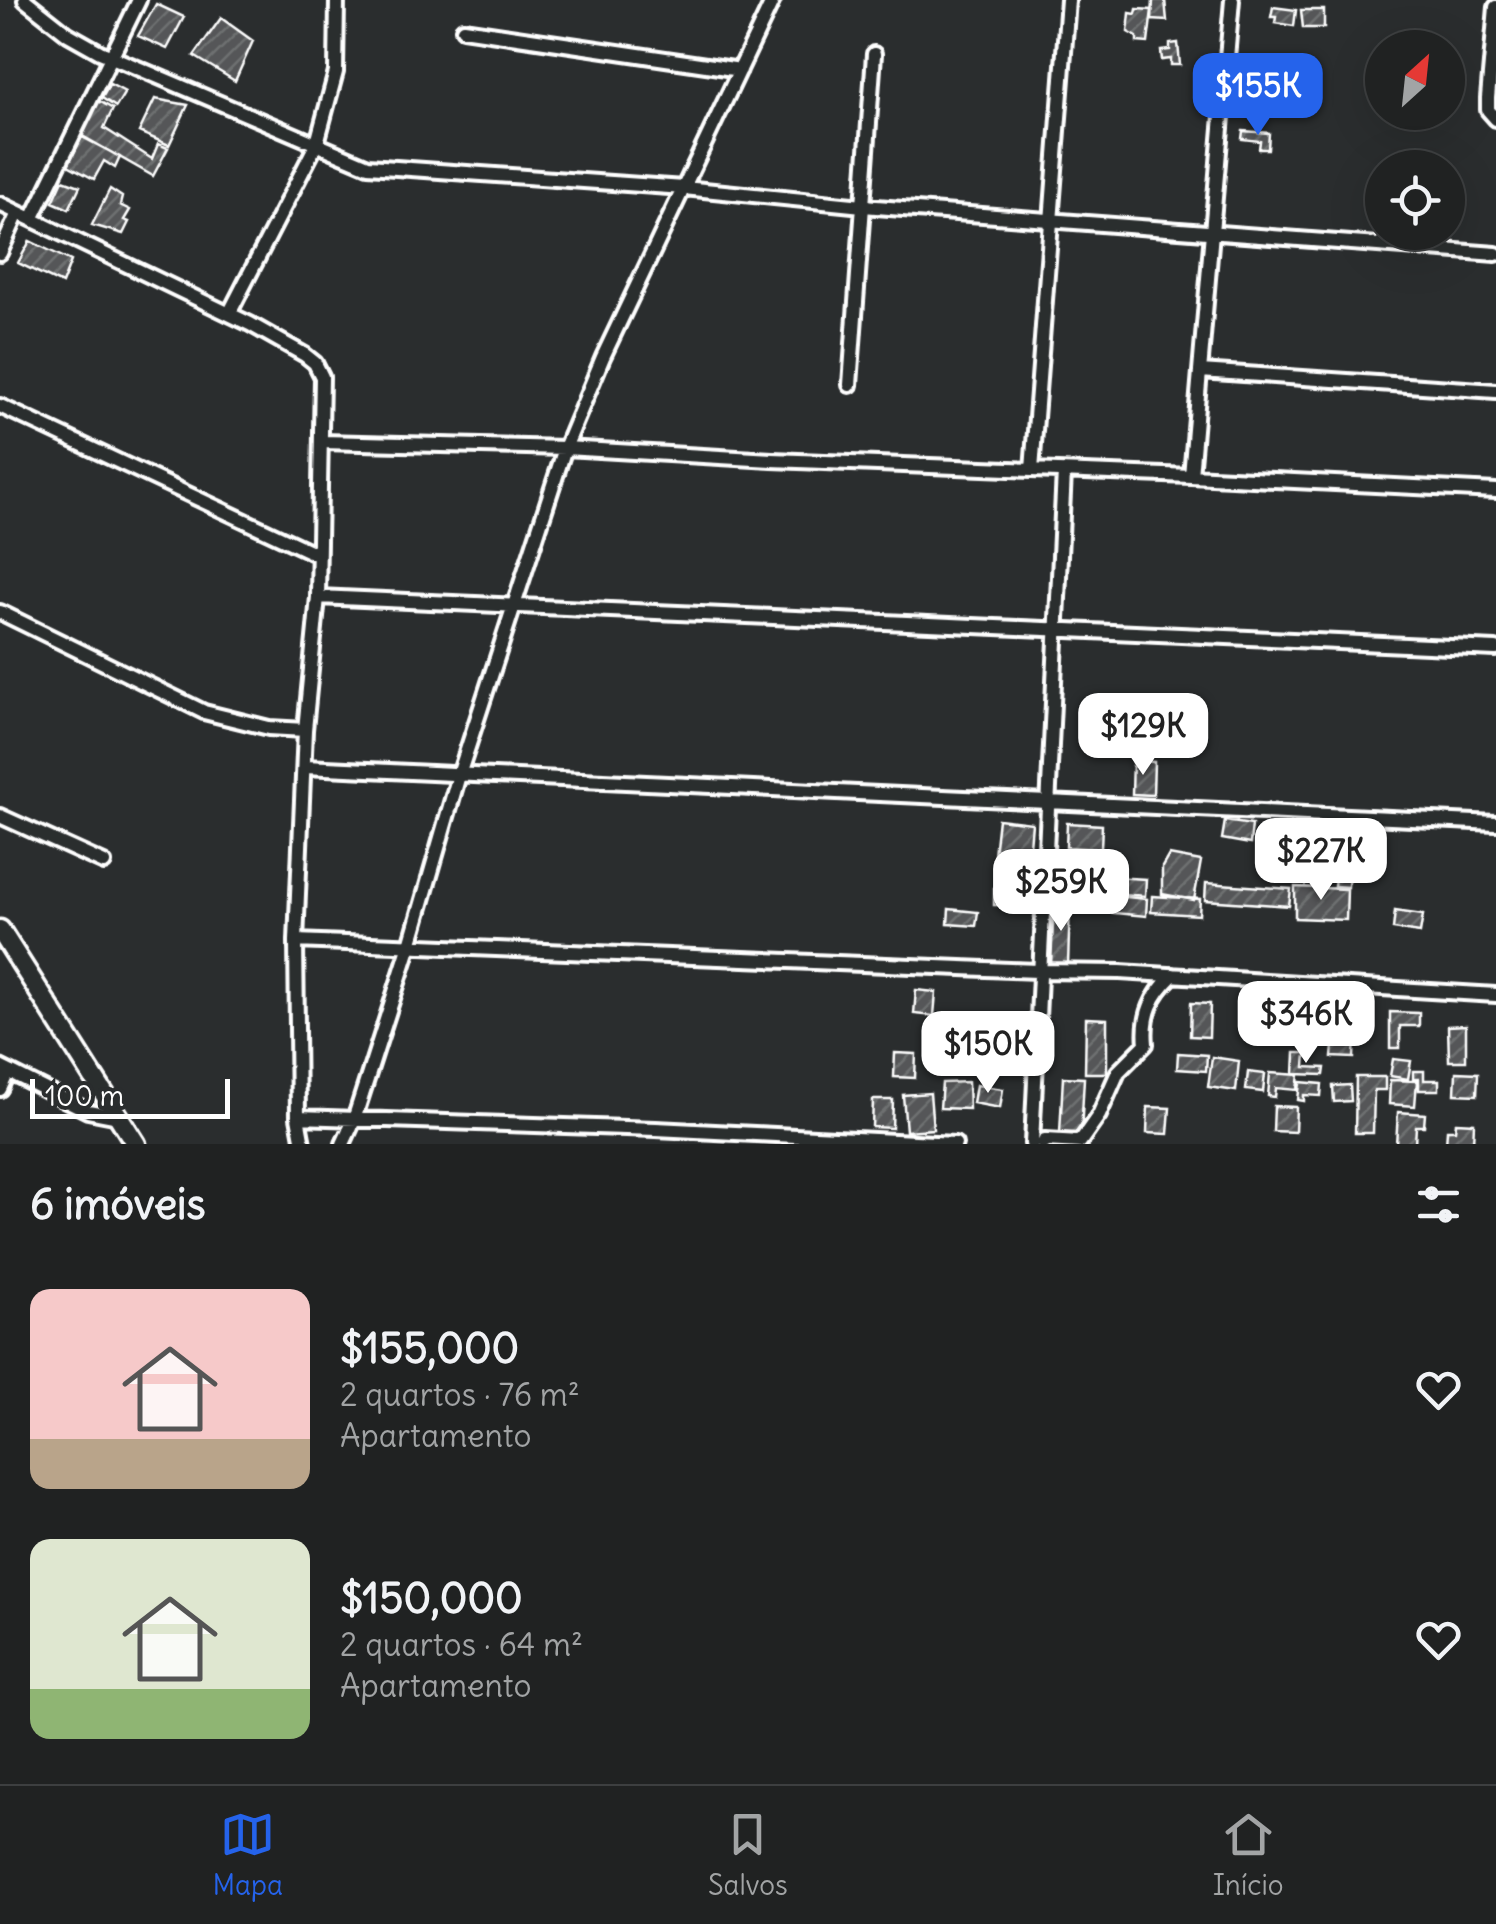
<!DOCTYPE html>
<html lang="pt">
<meta charset="utf-8">
<style>
body{margin:0;font-family:Delius,sans-serif;background:#282a2a;color:#f1f3f6;height:100vh;display:flex;flex-direction:column;font-size:38px;white-space:nowrap}
*{box-sizing:border-box;margin:0}
p{font-size:32px;color:#a2a4a5}
.icon{flex:none;width:55px;height:55px;fill:none;stroke:currentColor;stroke-width:2;stroke-linecap:round;stroke-linejoin:round}
.map{position:relative;height:1144px;overflow:hidden}
.details{display:flex;flex-direction:column;background:#202222;flex:1}
.details>*{flex:none}
.needle{width:65px;rotate:27deg}
.tools{position:absolute;left:1365px;top:30px;display:grid;gap:20px}
.tools a{display:grid;place-items:center;width:100px;height:100px;border-radius:50%;background:#202222;box-shadow:0 10px 40px #0002,0 0 0 2px #3d3f40;font-size:50px}
.scale{position:absolute;left:30px;bottom:25px;width:200px;box-sizing:border-box;padding-left:10px;border:5px solid #fff;border-top:0;font-size:28px;line-height:35px;white-space:nowrap;color:#fff;-webkit-text-stroke:8px #2a2d2e;paint-order:stroke}
.price{position:absolute;translate:-50% -85px;padding:0 22px;border-radius:20px;background:#fff;color:#222;font-size:32px;line-height:65px;filter:drop-shadow(0 2px 5px #0008)}
.price::after{content:'';position:absolute;left:50%;top:60px;width:30px;height:22px;margin-left:-15px;background:inherit;clip-path:polygon(0 0,100% 0,50% 100%)}
.price.active{background:#2563eb;color:#fff}
ul{padding:0;list-style:none}
li{display:flex;align-items:center;gap:30px;height:250px;padding:0 30px}
li span{display:grid;place-items:center;flex:none;width:280px;height:200px;border-radius:20px;color:#555}
li>.icon{margin-inline-start:auto}
span .icon{width:120px;height:120px;fill:#fffc;stroke-width:1}
li b{font-size:42px}
h2{display:flex;justify-content:space-between;align-items:center;height:120px;padding:0 30px;font-size:42px}
.dock{display:flex;justify-content:space-around;align-items:center;height:140px;border-top:2px solid #3d3f40;background:#202222;font-size:28px;color:#a2a4a5}
.dock a{display:grid;justify-items:center;gap:5px}
.dock .active{color:#2563eb}
.map>svg:first-child{display:block}
.building{fill:url(#building-hatch);stroke:#fff;stroke-width:2.5}
.lines{fill:none;stroke-linecap:round;stroke-linejoin:round}
.minor-casing{stroke:#fff;stroke-width:20}
.secondary-casing{stroke:#fff;stroke-width:25}
.minor{stroke:#2a2d2e;stroke-width:12}
.secondary{stroke:#2a2d2e;stroke-width:18}
</style>
<div class="map">
<svg width="1496" height="1144" viewBox="0 0 1496 1144">
<defs>
<pattern id="building-hatch" width="6" height="6" patternUnits="userSpaceOnUse" patternTransform="scale(2.5)"><rect width="6" height="6" fill="#555758"/><path d="M-1 1l2-2M0 6l6-6M5 7l2-2" fill="none" stroke="#6e7071"/></pattern>
</defs>
<rect width="100%" height="100%" fill="#2a2d2e"/>
<filter id="ink" filterUnits="userSpaceOnUse"><feTurbulence type="fractalNoise" baseFrequency=".01" numOctaves="2"/><feDisplacementMap in="SourceGraphic" scale="20" xChannelSelector="R" yChannelSelector="G"/><feConvolveMatrix kernelMatrix="1 2 1 2 8 2 1 2 1" color-interpolation-filters="sRGB"/></filter>
<g filter="url(#ink)">
<!-- building -->
<path class="building" d="M1153,0h12l2,21 -15,-1z
M156,4l28,13 -17,32 -29,-13z
M1273,7l23,3 -2,16 -19,-3 1,-6h-5z
M1137,9l15,1 -4,33 -11,-1v-5l-9,-5 2,-19 6,1z
M1301,10h23v18h-21z
M221,18l32,23 -18,40 -41,-25z
M1178,43l2,22h-9v-6l-9,1 -1,-9 9,-1v-6z
M1448,72l16,8 -3,15 -13,-1z
M1252,83l20,2 -1,13 -20,-1z
M110,84l15,8 -9,15 -14,-9z
M155,99l33,6 -19,40 -30,-13z
M99,101l14,8 -9,19 48,31 6,-15 10,4 -15,28 -74,-42z
M1243,131l26,2 -1,16h-9l1,-8 -18,-2z
M82,137l38,20 -5,11 -11,-7 -10,18 -26,-14z
M63,180l17,6 -11,23 -16,-7z
M110,189l12,8 -2,8 10,5 -6,10 5,2 -6,12 -31,-9z
M30,241l41,20 -9,23 -44,-21z
M1133,760l21,2 -1,33 -21,-1z
M998,819l34,4 -3,36 -35,-4z
M1225,821l27,4 -2,19 -28,-5z
M1067,823l35,2 -1,24 -35,-2z
M1275,837l25,2 -2,23 -20,-1 1,-11h-5z
M1169,855l32,6 -7,39 -32,-6v-27z
M1336,867l13,1 -1,19 -14,-1z
M1111,877l35,2 -1,17 -35,-3z
M1206,883l85,6 -2,17 -84,-6z
M1295,887l52,2 -1,31 -51,-2z
M994,888l38,1v17l-38,-1z
M1084,893l63,6 -1,17 -63,-6z
M1152,896l48,3 -1,16 -48,-3z
M1054,901h16l-2,65 -17,-1z
M949,909l29,3 -2,14 -28,-2z
M1395,911l28,4 -3,18 -27,-4z
M916,990l20,2 -2,24 -20,-2z
M1191,1003l19,1 -1,33 -19,-1z
M1390,1012l29,1v13h-19v22h-10z
M946,1017l35,3 -3,41 -35,-2z
M1086,1018l21,1v54h-22z
M1466,1025v36h-17l-1,-35z
M1334,1034l21,1 -1,23 -22,-1z
M895,1053l21,1 -1,24 -21,-1z
M1178,1053l29,2 -1,16 -29,-2z
M1295,1053h11l-1,14 20,1 -1,7 -30,-1z
M1212,1057l27,4 -3,30 -28,-4z
M1393,1059l18,2 -3,18 -18,-3z
M1413,1071h11v9h15v10h-20v-11h-6z
M1248,1072l17,2 -2,18 -17,-2z
M1456,1072l22,1 -1,22 -22,-1z
M1270,1073l29,2 -2,15 -21,-2 -1,9 -7,-1z
M1063,1077l21,1 -3,56 -21,-1z
M1356,1077h29v13h-11l-1,43h-18z
M1390,1080l27,1 -2,25 -26,-2z
M968,1082l1,27 -29,-1 2,-25z
M1300,1082l22,2 -1,12 -17,-1v6l-6,-1z
M976,1085l27,4 -3,19 -27,-5z
M1350,1085l1,16 -17,1 -1,-16z
M930,1093l3,36 -27,2 -3,-36z
M873,1100h20l-1,28 -20,-1z
M1274,1106l22,1 -1,25 -22,-1z
M1148,1107l22,1 -2,26 -21,-1z
M1398,1112l27,2 -1,12h-8l-1,18h-19z
M1456,1122l18,1 -1,21h-27l1,-14h8z"/>
<g class="lines">
<defs>
<path id="minor" d="M25,0l43,34 32,18 268,114 316,22 179,18 633,48
M1496,7l-8,91v12l8,9
M463,29l277,41
M0,204l250,120 55,31 10,8 7,14 -4,220 -13,133 -9,211 2,176 5,27
M32,219l107,-219
M0,253l18,-40
M229,314l88,-171 19,-71 1,-72
M1200,371l296,20
M850,385l24,-331
M0,406l318,149
M322,442l243,6 207,12 419,16 305,15
M1032,470l36,-470
M1191,476l41,-476
M318,597l1178,52
M0,612l204,100 65,16 36,2
M305,767l1191,56
M0,816l104,47
M296,941l742,30 82,1 376,23
M0,1067l88,44 31,6
M0,1089l8,-17
M298,1117l358,12 299,15
M343,1144l11,-24 56,-175 49,-170 106,-327 38,-91 170,-357
M1032,1144l32,-672
M1043,1144l2,-4 35,2 19,-27 19,-43 28,-28c-3,-29 6,-49 27,-69"/>
<path id="secondary" d="M0,930l136,214"/>
</defs>
<!-- minor casing -->
<use href="#minor" class="minor-casing"/>
<!-- secondary casing -->
<use href="#secondary" class="secondary-casing"/>
<!-- minor -->
<use href="#minor" class="minor"/>
<!-- secondary -->
<use href="#secondary" class="secondary"/>
</g>
</g>
</svg>
<div class="tools">
<a><svg class="needle" viewBox="-14 -14 28 28"><path d="M0-13l5 13h-10z" fill="#e53935"/><path d="M0 13l5-13h-10z" fill="#a2a4a5"/></svg></a>
<a><svg class="icon" aria-label="locate" viewBox="0 0 24 24"><circle cx="12" cy="12" r="6"/><path d="M12 2v4M12 18v4M2 12h4M18 12h4"/></svg></a>
</div>
<div class="scale">100 m</div>
<b class="price active" style="left:1258px;top:138px">$155K</b>
<b class="price" style="left:1143px;top:778px">$129K</b>
<b class="price" style="left:1321px;top:903px">$227K</b>
<b class="price" style="left:1061px;top:934px">$259K</b>
<b class="price" style="left:1306px;top:1066px">$346K</b>
<b class="price" style="left:988px;top:1096px">$150K</b>
</div>
<section class="details">
<h2>6 imóveis<svg class="icon" aria-label="filters" viewBox="0 0 24 24"><path d="M4 7h16M4 17h16"/><circle cx="9" cy="7" r="2"/><circle cx="15" cy="17" r="2"/></svg></h2>
<ul>
<li><span style="background:linear-gradient(#f6c9c9 75%,#b9a48a 0)"><svg class="icon" aria-label="home" viewBox="0 0 24 24"><path d="M3 11l9-7 9 7M6 9v11h12V9"/></svg></span><div><b>$155,000</b><p>2 quartos · 76 m²</p><p>Apartamento</p></div><svg class="icon" aria-label="heart" viewBox="0 0 24 24"><path d="M12 20l-8-8c-3-5 5-10 8-4 3-6 11-1 8 4z"/></svg></li>
<li><span style="background:linear-gradient(#dfe7d0 75%,#8fb573 0)"><svg class="icon" aria-label="home" viewBox="0 0 24 24"><path d="M3 11l9-7 9 7M6 9v11h12V9"/></svg></span><div><b>$150,000</b><p>2 quartos · 64 m²</p><p>Apartamento</p></div><svg class="icon" aria-label="heart" viewBox="0 0 24 24"><path d="M12 20l-8-8c-3-5 5-10 8-4 3-6 11-1 8 4z"/></svg></li>
</ul>
</section>
<nav class="dock">
<a class="active"><svg class="icon" aria-label="map" viewBox="0 0 24 24"><path d="M3 6l6-2 6 2 6-2v14l-6 2-6-2-6 2zM9 4v14M15 6v14"/></svg>Mapa</a>
<a><svg class="icon" aria-label="saved" viewBox="0 0 24 24"><path d="M7 4h10v16l-5-4-5 4z"/></svg>Salvos</a>
<a><svg class="icon" aria-label="home" viewBox="0 0 24 24"><path d="M3 11l9-7 9 7M6 9v11h12V9"/></svg>Início</a>
</nav>
